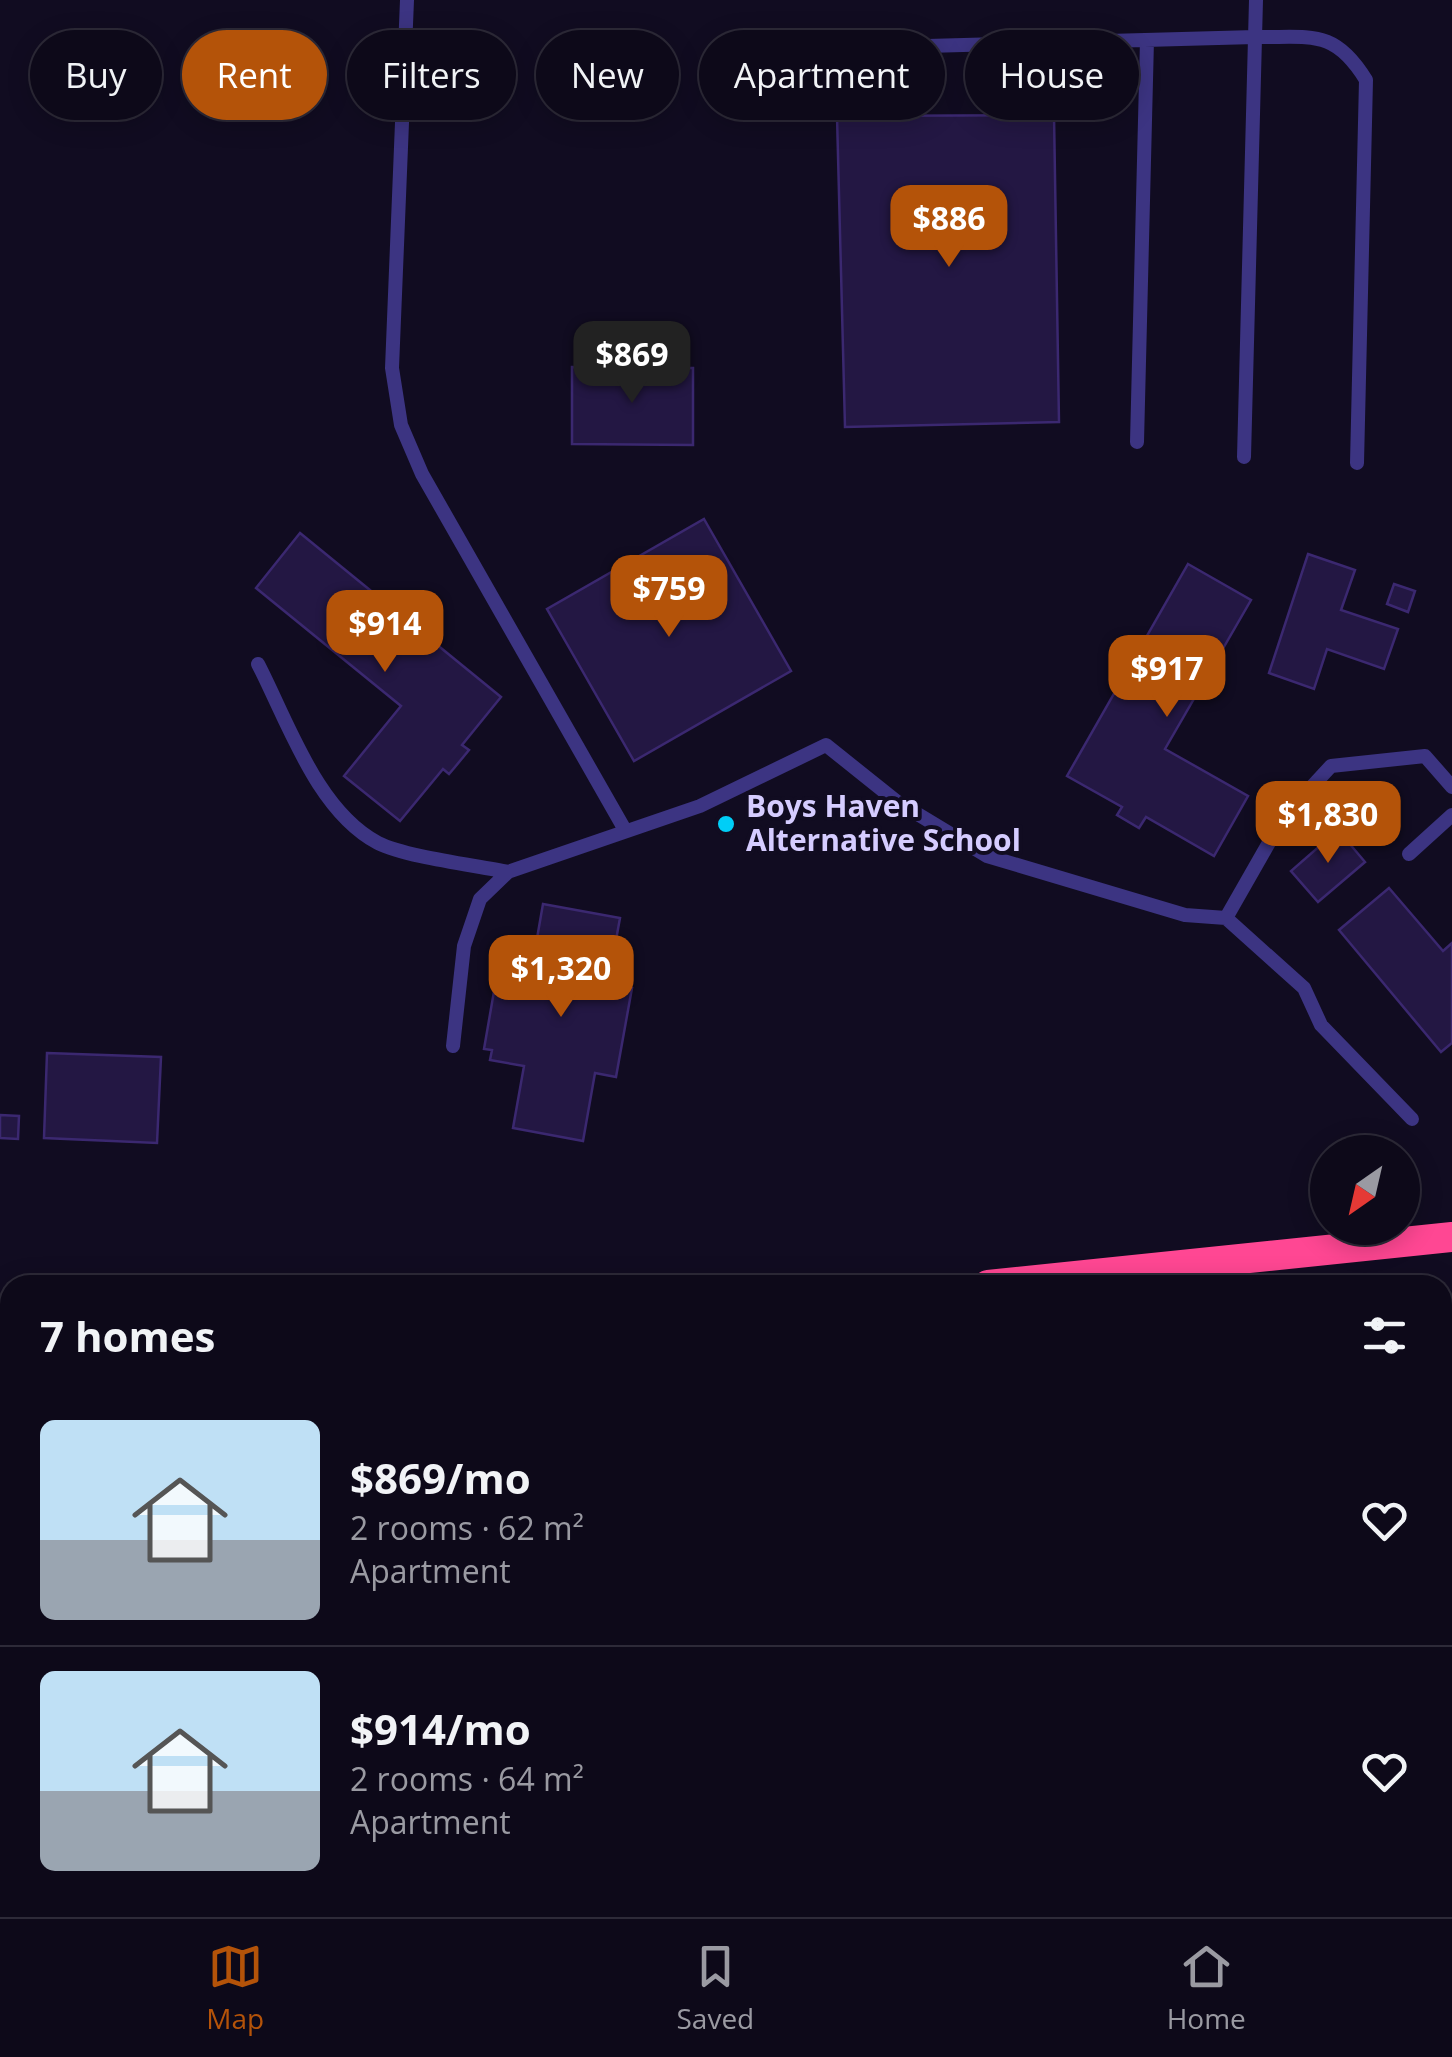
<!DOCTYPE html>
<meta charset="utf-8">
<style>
body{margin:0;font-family:"Open Sans",sans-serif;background:#1b1726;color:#f1f3f6;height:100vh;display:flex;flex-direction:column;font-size:38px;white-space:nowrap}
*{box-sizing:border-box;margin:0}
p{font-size:32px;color:#9a9aa2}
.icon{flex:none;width:55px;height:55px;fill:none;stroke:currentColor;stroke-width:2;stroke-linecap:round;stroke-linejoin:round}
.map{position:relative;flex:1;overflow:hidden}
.details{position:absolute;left:0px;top:1275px;width:1452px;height:642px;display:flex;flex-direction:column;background:#0d0919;border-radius:30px 30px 0 0;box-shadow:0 5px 25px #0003,0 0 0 2px #2d2a38}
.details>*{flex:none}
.guide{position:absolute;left:30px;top:30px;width:1392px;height:90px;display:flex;gap:20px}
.needle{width:65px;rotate:214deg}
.fabs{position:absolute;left:1310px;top:1135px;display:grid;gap:20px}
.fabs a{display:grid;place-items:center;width:110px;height:110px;border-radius:50%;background:#0d0919;box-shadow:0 5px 25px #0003,0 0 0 2px #2d2a38;font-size:50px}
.price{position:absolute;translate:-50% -85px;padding:0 22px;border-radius:20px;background:#b45309;color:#fff;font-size:32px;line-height:65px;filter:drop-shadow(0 2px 5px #0008)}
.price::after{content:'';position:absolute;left:50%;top:60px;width:30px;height:22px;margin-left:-15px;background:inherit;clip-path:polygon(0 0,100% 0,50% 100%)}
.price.selected{background:#222;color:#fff}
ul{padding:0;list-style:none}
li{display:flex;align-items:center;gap:30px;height:250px;padding:0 40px}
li+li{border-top:2px solid #2d2a38}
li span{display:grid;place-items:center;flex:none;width:280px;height:200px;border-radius:15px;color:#555}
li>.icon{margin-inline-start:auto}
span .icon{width:120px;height:120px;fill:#fffc;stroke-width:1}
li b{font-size:42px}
h2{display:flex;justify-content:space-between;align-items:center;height:120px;padding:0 40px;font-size:42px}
.chip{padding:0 35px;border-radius:45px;background:#0d0919;box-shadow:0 5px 25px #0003,0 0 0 2px #2d2a38;font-size:35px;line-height:90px}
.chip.selected{background:#b45309;color:#fff}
.menu{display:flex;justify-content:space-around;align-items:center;height:140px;border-top:2px solid #2d2a38;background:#0d0919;font-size:28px;color:#9a9aa2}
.menu a{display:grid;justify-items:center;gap:5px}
.menu .selected{color:#b45309}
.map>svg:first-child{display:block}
.building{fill:#231743;stroke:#3b2870;stroke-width:2.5}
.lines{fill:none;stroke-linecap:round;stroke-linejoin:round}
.service{stroke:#3c3482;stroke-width:14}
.motorway{stroke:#ff4793;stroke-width:30}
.poi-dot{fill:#00cef7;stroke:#110c21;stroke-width:4}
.labels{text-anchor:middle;stroke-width:8;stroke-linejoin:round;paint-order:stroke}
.poi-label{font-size:30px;font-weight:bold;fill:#d5ccff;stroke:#110c21;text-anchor:start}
</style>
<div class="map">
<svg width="1452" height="1917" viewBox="0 0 1452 1917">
<rect width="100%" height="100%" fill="#110c21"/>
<!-- building -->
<path class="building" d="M1054,115l5,307 -214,5 -8,-311z
M572,367l121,1v77l-121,-1z
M704,519l87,152 -157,90 -87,-152z
M300,533l201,164 -39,48 7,5 -14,17 -6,7 -6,-5 -43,52 -56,-45 57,-70 -145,-118z
M1308,554l47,16 -14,40 57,19 -14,40 -57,-20 -13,40 -45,-16z
M1188,564l63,36 -86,149 83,47 -34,60 -68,-39 -7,11 -22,-13 5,-8 -55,-31z
M1394,584l21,7 -7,21 -21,-8z
M1338,830l27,32 -47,40 -27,-31z
M1389,888l54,63 9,-8v100l-11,9 -102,-122z
M543,904l77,14 -12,66 24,4 -16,89 -21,-4 -12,68 -70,-13 11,-62 -34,-6 2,-10 -8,-1 13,-75 7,2 3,-14 25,5z
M47,1053l114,4 -4,86 -113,-5z
M0,1115l19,1 -1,23 -18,-1z"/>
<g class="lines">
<!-- service -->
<path class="service" d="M407,0l-15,368 9,57 21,49 203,356
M818,49l437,-12c56,1 79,-9 111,43l-9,383
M1137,442l10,-402
M1244,457l12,-457
M258,664c30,58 59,147 120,179 28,14 96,22 130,29
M1409,854l43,-39
M1226,918l78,70 17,37 91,94
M453,1046l11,-100 16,-47 28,-27 192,-66 126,-61 70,56 91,55 198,59 41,3 57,-100 48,-52 94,-10 27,31"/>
<!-- motorway -->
<path class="motorway" d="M988,1285l464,-48
M0,1384h10
M1442,1397h10
M1442,1521h10
M0,1535h10
M0,1618l10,1
M1442,1667h10"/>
</g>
<!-- markers -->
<circle class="poi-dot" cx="726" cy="824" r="10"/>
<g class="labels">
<!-- poi labels -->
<g class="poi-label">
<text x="746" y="817">Boys Haven<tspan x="746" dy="34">Alternative School</tspan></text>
</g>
</g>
</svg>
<div class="fabs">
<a><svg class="needle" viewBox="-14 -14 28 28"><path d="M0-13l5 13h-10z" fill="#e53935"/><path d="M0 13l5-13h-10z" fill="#9a9aa2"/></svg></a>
</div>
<b class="price" style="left:949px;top:270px">$886</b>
<b class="price selected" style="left:632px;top:406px">$869</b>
<b class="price" style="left:669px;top:640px">$759</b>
<b class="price" style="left:385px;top:675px">$914</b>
<b class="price" style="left:1167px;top:720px">$917</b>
<b class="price" style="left:1328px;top:866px">$1,830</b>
<b class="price" style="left:561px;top:1020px">$1,320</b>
<div class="guide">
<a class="chip">Buy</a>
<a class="chip selected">Rent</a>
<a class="chip">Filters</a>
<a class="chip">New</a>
<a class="chip">Apartment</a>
<a class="chip">House</a>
</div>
<section class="details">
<h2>7 homes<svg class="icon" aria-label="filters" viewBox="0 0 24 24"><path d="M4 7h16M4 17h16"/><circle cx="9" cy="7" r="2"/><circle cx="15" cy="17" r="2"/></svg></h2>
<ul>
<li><span style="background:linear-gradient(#bfe0f5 60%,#9aa5b1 0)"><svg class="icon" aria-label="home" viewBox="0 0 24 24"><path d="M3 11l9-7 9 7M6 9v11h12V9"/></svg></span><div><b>$869/mo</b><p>2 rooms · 62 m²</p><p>Apartment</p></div><svg class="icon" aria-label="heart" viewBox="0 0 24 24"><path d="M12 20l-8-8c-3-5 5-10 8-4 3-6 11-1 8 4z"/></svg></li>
<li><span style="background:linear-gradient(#bfe0f5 60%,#9aa5b1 0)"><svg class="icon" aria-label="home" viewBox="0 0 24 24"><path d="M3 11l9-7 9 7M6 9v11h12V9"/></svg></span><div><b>$914/mo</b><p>2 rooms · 64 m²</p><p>Apartment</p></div><svg class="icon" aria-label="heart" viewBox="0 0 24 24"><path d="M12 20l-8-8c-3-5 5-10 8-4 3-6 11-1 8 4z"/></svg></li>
</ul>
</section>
</div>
<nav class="menu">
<a class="selected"><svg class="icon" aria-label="map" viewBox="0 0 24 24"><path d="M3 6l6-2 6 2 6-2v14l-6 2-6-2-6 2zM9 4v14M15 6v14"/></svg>Map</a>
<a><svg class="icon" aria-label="saved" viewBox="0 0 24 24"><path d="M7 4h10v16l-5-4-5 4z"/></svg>Saved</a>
<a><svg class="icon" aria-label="home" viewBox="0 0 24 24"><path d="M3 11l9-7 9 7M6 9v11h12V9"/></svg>Home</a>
</nav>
